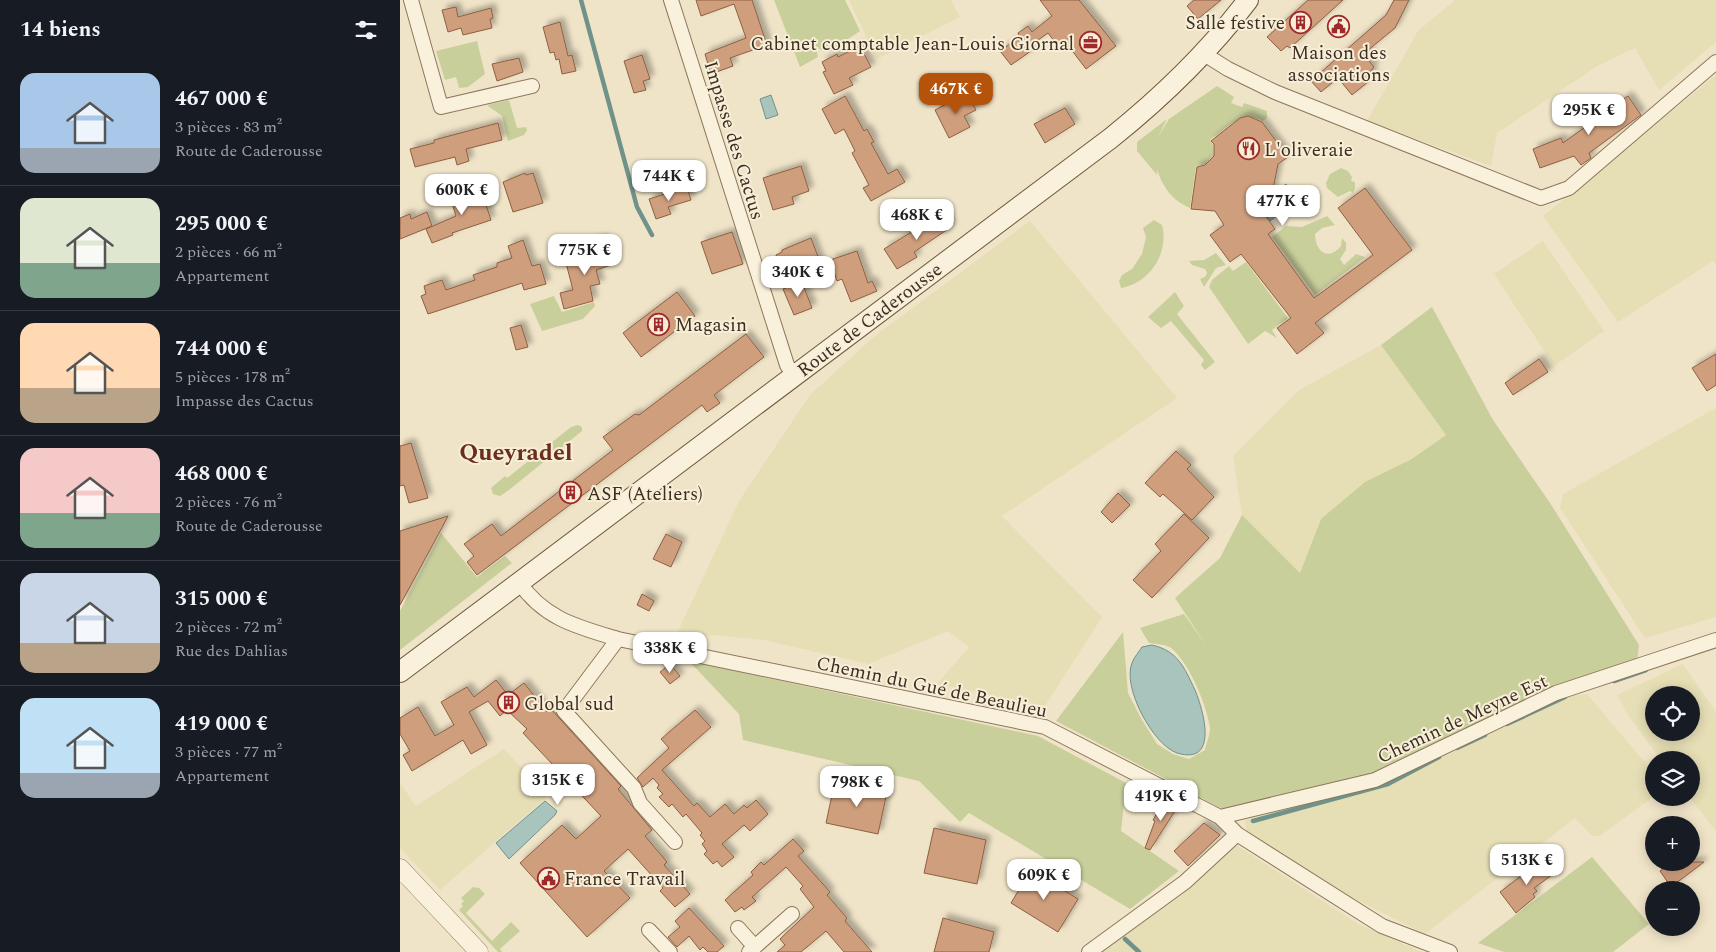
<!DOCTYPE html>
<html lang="fr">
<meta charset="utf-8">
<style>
body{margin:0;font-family:Spectral,serif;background:#20242c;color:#f1f3f6;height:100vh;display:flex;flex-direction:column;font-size:19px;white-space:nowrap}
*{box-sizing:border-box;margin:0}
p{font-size:16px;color:#9ea1a6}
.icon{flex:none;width:28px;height:28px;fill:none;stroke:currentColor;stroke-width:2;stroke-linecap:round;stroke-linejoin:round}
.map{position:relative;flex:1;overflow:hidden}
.panel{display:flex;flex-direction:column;background:#171b24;width:400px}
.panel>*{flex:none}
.tools{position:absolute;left:1245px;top:686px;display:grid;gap:10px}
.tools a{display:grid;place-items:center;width:55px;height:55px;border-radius:50%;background:#171b24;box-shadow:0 2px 12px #0003;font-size:25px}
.price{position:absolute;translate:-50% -42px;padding:0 11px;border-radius:10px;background:#fff;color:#222;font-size:16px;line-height:32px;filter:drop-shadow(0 1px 2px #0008)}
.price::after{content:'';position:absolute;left:50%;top:30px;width:15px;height:11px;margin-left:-8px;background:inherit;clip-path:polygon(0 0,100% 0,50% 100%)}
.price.current{background:#b45309;color:#fff}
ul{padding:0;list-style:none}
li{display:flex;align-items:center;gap:15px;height:125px;padding:0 20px}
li+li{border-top:1px solid #363941}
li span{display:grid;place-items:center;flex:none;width:140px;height:100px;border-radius:15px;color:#555}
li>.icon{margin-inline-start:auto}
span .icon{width:60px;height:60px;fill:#fffc;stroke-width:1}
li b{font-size:21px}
h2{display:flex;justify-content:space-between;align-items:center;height:60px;padding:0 20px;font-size:21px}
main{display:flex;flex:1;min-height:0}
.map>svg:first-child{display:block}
.farmland{fill:#e6deb5;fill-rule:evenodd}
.green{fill:#c9cf9b}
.water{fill:#a9c4bc;stroke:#6f938a}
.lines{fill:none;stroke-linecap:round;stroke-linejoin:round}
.stream{stroke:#6f938a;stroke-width:4.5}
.building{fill:#cf9f7d;stroke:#8d5f41;filter:url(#shadow)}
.minor-casing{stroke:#8d765c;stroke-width:16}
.tertiary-casing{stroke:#8d765c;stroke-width:19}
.secondary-casing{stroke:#6f573f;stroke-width:22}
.minor{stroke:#faf1dc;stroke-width:14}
.tertiary{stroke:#faf1dc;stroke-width:18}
.secondary{stroke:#faf1dc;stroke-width:20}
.labels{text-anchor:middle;stroke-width:4;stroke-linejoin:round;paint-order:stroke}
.poi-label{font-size:19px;fill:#3d2e20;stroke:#f7eed8;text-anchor:start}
.street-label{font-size:19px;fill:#3d2e20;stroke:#f7eed8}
.district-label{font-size:24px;font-weight:bold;fill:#6b2e1e;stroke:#f7eed8}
</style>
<main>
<section class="panel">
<h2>14 biens<svg class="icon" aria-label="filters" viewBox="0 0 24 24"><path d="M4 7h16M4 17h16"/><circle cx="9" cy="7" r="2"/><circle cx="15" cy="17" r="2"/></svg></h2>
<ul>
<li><span style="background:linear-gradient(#a9c7e8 75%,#9aa5b1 0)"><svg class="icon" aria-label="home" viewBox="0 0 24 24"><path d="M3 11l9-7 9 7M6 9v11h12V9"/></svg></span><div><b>467 000 €</b><p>3 pièces · 83 m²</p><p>Route de Caderousse</p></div></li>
<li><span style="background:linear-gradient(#dfe7d0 65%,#7fa58c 0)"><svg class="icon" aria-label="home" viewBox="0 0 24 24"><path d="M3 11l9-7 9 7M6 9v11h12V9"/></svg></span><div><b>295 000 €</b><p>2 pièces · 66 m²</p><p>Appartement</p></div></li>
<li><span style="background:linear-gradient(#ffd9b3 65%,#b9a48a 0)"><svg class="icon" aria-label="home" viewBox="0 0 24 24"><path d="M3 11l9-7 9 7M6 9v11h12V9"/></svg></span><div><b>744 000 €</b><p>5 pièces · 178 m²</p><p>Impasse des Cactus</p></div></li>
<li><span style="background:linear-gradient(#f6c9c9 65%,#7fa58c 0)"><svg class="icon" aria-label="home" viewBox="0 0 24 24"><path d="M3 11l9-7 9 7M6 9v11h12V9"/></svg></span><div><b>468 000 €</b><p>2 pièces · 76 m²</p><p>Route de Caderousse</p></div></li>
<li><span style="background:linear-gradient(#c9d6e8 70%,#b9a48a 0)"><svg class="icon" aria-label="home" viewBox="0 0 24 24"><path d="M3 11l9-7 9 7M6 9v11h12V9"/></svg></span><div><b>315 000 €</b><p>2 pièces · 72 m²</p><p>Rue des Dahlias</p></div></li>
<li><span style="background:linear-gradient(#bfe0f5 75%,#9aa5b1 0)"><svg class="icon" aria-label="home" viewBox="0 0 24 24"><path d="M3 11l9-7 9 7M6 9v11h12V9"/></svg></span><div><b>419 000 €</b><p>3 pièces · 77 m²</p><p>Appartement</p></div></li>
</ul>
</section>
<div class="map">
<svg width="1316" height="952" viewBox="0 0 1316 952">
<defs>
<filter id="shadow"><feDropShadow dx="4.5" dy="-4.5" stdDeviation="2.5" flood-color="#0004"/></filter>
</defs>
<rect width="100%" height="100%" fill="#f0e4c8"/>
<!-- farmland -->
<path class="farmland" d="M449,0h102l9,17 -83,42z
M1055,0h261v42l-57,48 -24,-42 -36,17 -102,68 -6,33 -124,-45 51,-90z
M1316,75v189l-3,-3 -95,61 -75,-106z
M630,221l147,177 -175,118 100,101 -57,89 -108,-22 32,-37 -21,-16 -80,33 -104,-24 -52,-5 -38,5 65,-139 71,-106 66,-60z
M1143,241l61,90 -50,35 -60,-92z
M981,345l65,90 -125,84 -21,54 -58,-58 -9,-59 66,-66z
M1316,408v209l-71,21 -85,-130 3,-14z
M1283,664l33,48v119l-26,-33 1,-38h-30l-33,-45 -11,-20zM1254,695h37v37h-37z
M1187,694l67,79v23l-54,40h-8l-17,-18 -150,116 -100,-50 -78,-50 -2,-14 130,-36 180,-87z
M104,749l44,47 -108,94 -40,-42v-65l16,23z
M836,845l122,79 64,28h-322z"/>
<!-- green -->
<path class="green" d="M374,0h71l15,31 -31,21 -13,-4 2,9 -18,10z
M77,41l8,33 -17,13 -9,1 -3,-11 -11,3 -9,-29z
M817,86l17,11 -3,6 11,4 2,-4 23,8v7l-4,3c-21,-12 -37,7 -53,19l3,5v10l-8,9 -9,2 -6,42c-18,-8 -26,-19 -33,-38v5l-20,-24v-9l30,-23 -9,18 11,-18z
M109,100l8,28 9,-1 1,3 -3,5 -16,6 -6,-25 -15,-11z
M941,168l7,3 4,6 -1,4 4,1v6l-2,5 -3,-2 -12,6 -11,-9 -1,-5 4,-9z
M927,216l8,9 -13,3 -7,6c0,17 13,28 26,12l1,-8 4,5v7l-6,9 4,6 12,-11 9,3 -50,38 -43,-58 14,-11 16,1z
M754,220l8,5 1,4c4,27 -14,54 -42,59l-2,-7 3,-6 10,-6 10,-15 4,-17 -3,-9z
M816,253l10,12 -10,3 -12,19 -4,-8 5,-2 2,-4 -2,-4 -13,-4 -3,-4 15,-1z
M846,262l42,56 -16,12 5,8 -12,-7 -17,13 -39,-57 3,-7 17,-14 4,5z
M775,292l9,14 -7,8 38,48 -10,8 -4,-5 3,-5 -33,-39 -10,7 -13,-11z
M154,296l8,16 32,-10 1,4 -12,13 -41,12 -12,-27z
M1032,307l61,113 59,86 87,139 -2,17 -260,112 -149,38 -172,-91 67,-89 5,61 14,27 15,24 16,10 16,5 16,-9c1,-6 5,-15 5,-22 -3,-22 -21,-66 -39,-80 -5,-4 -16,-4 -22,-5l-9,-15 44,-14 22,31 -31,-47 45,-40 22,-43 58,58 21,-54 44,-37 45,-22 36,-25 -65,-90z
M178,425l4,2v4l-73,59 -9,6 -7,-2 -2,-6 14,-12 2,2 64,-51z
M41,533l36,44 28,-21 7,7 -112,87v-39z
M289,661l349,75 88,47 -5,48 58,40 -49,38 -161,-96 -9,9 -41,-41 -176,-41 -4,-26z
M1192,857l57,67 -36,28h-109l-26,-9z
M73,887l6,1 6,6 -19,19 26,28 19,-19 9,9 -20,18 2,3h-4l-39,-42 4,-4 -2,-2 3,-3 -3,-3z"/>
<!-- water -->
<path class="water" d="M371,95l7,20 -12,4 -6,-20z
M886,184l11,16 -27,21 -12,-16z
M752,645c26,6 32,22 43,45 8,19 25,76 -18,63 -24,-8 -55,-66 -45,-90 2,-6 7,-11 10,-16z
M145,801l12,10 -2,4 -46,44 -13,-16z"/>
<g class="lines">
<!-- stream -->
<path class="stream" d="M181,0l56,207 15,28
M1214,681l32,-11
M1107,724l58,-27
M1057,748l28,-13
M853,821l135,-37 51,-27
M725,939l14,13"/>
</g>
<!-- building -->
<path class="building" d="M296,0h56l15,45 -37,13 3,8 -22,8 -6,-20 41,-16 -12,-34 -33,12z
M640,0h39l37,46 -30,23 -22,-29 -7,5 -9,-12 -20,14 3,4 -20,14 -11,-14 20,-14 -2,-4 10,-7 4,6 20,-16z
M794,0h27l-23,19 -11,-13z
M908,0h35l-53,48 -3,-2 -6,5 -14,-14z
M994,0h15l-14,28 -28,23 6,7 -4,3 5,6 -4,5 4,5 -22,18 -14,-17 -17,14 -10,-11 75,-66z
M56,7l2,10 33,-9 2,10 -3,1 2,9 -29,7 -2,-7 -13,4 -6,-22z
M160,22l8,34 4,-1 4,16 -14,3 -3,-15 -3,1 -2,-8 -4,1 -7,-26z
M460,46l11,21 -22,11 4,7 -19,9 -11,-22 3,-1 -4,-9 15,-8 1,3z
M242,55l8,24 -7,2 3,9 -12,3 -10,-32z
M119,58l4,14 -26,9 -5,-17z
M567,93l9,17 -12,6 6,11 -21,11 -14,-28z
M445,96l19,35 3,-2 7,13 -3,1 17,31 9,-5 8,13 -34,19 -8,-13 6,-3 -17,-32 3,-2 -11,-22 -9,5 -13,-25z
M1228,96l13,19 -52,38 2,5 -10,7 -7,-9 -34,12 -7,-19 28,-11 2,5z
M665,108l10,16 -30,19 -11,-19z
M848,116l14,6 26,35 -10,7 -6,30 -15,10 18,25 -7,5 46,64 59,-43 -35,-47 27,-20 47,62 -97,73 9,10 -27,21 -20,-26 14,-10 -50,-64 -11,8 -20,-27 14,-10 -9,-14 -24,-2 6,-42 8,-2 9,-9v-12l-3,-3 29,-23z
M98,123l4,17 -36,9 3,12 -12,4 -2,-8 -40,10 -5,-18 24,-6v-3z
M401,166l8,25 -17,6 2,7 -21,6 -10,-32z
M125,173l1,2 7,-2 10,30 -30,9 -10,-30z
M287,187l4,13 -23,7 3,7 -15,5 -7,-20z
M73,190l1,2 7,-2 10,30 -39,13 1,2 -21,8 -6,-14 30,-13 -5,-16z
M27,212l5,14 -32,13v-21l10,-4 1,5z
M544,212l7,15 -37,25 3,5 -20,12 -13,-20z
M332,232l11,32 -31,10 -11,-32z
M411,238l9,24 -20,8 -4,-10 -16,6 -4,-11 6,-3v-2z
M203,239l8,26 -15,5 4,14 -10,2 3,15 -29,8 -4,-16 13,-3 -7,-27 29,-9 -4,-11z
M123,240l9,26 8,-2 6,20 -22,6 -2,-7 -94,31 -7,-18 5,-2 -2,-8 18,-6 4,10 29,-10 -2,-5 24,-8v-4l15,-5 -4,-12z
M457,251l11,32 4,-2 5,10 -26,11 -9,-23 -5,2 -7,-21z
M402,282l10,26 -18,7 -11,-26z
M277,292l18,24 -54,41 -18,-24z
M121,325l7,22 -12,3 -6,-22z
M346,334l18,23 -50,38 6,8 -13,9 -5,-7 -225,170 -10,-13 7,-6 -10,-12 28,-20 9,12 112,-86 -10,-13 32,-23 4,1z
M1316,354v31l-9,6 -15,-23z
M1139,359l9,13 -35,23 -8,-12z
M11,443l17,55 -19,5 -5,-18 -4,1v-40z
M776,451l15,14 -4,4 27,28 -22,23 -29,-26 -3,3 -15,-14z
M718,493l12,12 -18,18 -11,-11z
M784,514l25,24 -57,60 -19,-18 28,-29 -6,-7z
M48,516l-10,19 -38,70v-74z
M266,534l16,8 -11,25 -18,-8z
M242,594l12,7 -5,10 -12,-6z
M270,664l10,12 -10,8 -10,-12z
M96,680l12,15 16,-12 23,29 3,-4 71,78 -3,3 34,41 -7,6 22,26 -3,3 26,29 -15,13 -15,-16 3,-3 -35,-39 -24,22 26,27 -43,39 -67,-74 42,-38 14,14 25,-23 -78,-83 4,-4 -20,-19 -7,6 -12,-15 -19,11 18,33 -16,9 -8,-14 -51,31 -9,-16 7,-4 -10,-17v-16l18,-11 17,29 19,-11 -13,-23 26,-15 7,10z
M295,710l16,17 -49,43 32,36 3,-3 13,14 15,-13 9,10 10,-9 3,3 9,-8 12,14 -18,17 -6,-6 -22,19 12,13 -12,10 -5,-6 -4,3 -9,-10 3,-3 -5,-7 3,-3 -5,-6 2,-2 -16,-19 -3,3 -11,-13 -3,3 -10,-10 4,-3 -6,-6 2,-3 -6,-7 -10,9 -6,-9 32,-30 -8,-9z
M435,781l52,11 -9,42 -52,-11z
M765,799l13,7 -28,44 -5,-2 10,-27 -2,-1z
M804,823l16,12 -32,31 -14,-15z
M534,828l52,12 -9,44 -53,-11z
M393,839l11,12 -6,5 32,36 -3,3 20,23 -2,3 27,31h-28l-18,-21 -25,21h-24l8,-7 -5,-6 34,-32 -14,-18 3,-3 -17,-19 -34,30 4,4 -12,9 -2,-3 -7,5 -10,-12 28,-25 -2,-3 10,-10 3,3z
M1147,859l9,13 -22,16 3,3 -4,3 2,3 -19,16 -16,-21 38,-29 1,2z
M1271,862h33l-33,25 -11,-16z
M631,870l47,29 -20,33 -47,-29z
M289,908l35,38 -7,6h-9l-5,-5 -3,3 -11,-14 -12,11 -9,-10 12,-10 -5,-6z
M543,918l51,14 -5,20h-55z"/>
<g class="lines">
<defs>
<path id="minor" d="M11,0l30,107 91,-21
M271,0l116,365 7,11
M804,54l24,15 47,23 266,106 28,-10 147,-126
M119,582c25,37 59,45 99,57l427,88 175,90 17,17 145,92 68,26
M218,639l-54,72 70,77 6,15 35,39
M820,817l155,-37 181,-87 160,-53
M338,928l17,19
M249,930l21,22
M349,952l43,-38
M689,952l96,-70 52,-48"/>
<path id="tertiary" d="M0,868l79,84"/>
<path id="secondary" d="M0,672l711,-534c51,-41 97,-85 137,-138"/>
</defs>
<!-- minor casing -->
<use href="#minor" class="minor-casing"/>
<!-- tertiary casing -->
<use href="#tertiary" class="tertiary-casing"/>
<!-- secondary casing -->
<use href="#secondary" class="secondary-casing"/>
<!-- minor -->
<use href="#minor" class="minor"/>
<!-- tertiary -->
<use href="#tertiary" class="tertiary"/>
<!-- secondary -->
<use href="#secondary" class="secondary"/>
</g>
<!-- icons -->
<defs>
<symbol id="building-ring" viewBox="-11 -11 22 22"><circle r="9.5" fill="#f7eed8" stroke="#9e2a2b" stroke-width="1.5"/><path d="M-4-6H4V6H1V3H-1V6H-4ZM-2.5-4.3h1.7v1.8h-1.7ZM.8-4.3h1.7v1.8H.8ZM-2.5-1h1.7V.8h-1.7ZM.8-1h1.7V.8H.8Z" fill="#9e2a2b"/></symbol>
<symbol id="civic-ring" viewBox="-11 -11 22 22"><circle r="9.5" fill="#f7eed8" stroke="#9e2a2b" stroke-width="1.5"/><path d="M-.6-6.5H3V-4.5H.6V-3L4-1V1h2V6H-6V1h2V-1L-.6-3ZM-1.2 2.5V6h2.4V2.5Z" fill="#9e2a2b"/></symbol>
<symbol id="office-ring" viewBox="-11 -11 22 22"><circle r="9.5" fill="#f7eed8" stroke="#9e2a2b" stroke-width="1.5"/><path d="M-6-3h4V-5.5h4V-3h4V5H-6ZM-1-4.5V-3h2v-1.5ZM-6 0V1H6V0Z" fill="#9e2a2b"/></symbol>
<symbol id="restaurant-ring" viewBox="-11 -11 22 22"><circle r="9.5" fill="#f7eed8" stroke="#9e2a2b" stroke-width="1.5"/><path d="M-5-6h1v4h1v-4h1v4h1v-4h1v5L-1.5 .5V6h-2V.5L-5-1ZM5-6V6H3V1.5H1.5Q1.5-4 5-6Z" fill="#9e2a2b"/></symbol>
</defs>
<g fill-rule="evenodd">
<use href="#building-ring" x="888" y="10" width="25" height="25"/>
<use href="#civic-ring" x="926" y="14" width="25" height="25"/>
<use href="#office-ring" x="678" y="30" width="25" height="25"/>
<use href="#restaurant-ring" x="836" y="136" width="25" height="25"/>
<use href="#building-ring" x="246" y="312" width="25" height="25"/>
<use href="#building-ring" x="158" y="480" width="25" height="25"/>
<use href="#building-ring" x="96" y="690" width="25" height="25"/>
<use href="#civic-ring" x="136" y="866" width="25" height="25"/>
</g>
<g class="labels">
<!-- poi labels -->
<g class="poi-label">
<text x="885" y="29" text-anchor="end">Salle festive</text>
<text x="674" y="50" text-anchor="end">Cabinet comptable Jean-Louis Giornal</text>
<text x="939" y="59" text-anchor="middle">Maison des<tspan x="939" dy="22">associations</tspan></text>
<text x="864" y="156">L'oliveraie</text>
<text x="275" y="331">Magasin</text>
<text x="187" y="500">ASF (Ateliers)</text>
<text x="124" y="710">Global sud</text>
<text x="164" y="885">France Travail</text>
</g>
<!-- street labels -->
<g class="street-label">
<text transform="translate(335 140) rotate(73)" y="7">Impasse des Cactus</text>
<text transform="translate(469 319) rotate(-37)" y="7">Route de Caderousse</text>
<text transform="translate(532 686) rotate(12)" y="7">Chemin du Gué de Beaulieu</text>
<text transform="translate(1062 718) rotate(-25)" y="7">Chemin de Meyne Est</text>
</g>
<!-- district labels -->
<g class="district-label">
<text x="116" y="460">Queyradel</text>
</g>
</g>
</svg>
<div class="tools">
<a><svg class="icon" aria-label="locate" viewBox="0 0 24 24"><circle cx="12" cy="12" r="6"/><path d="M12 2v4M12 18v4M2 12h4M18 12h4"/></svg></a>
<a><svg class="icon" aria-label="layers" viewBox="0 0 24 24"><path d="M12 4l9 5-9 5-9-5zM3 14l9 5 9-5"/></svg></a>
<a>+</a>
<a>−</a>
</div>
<b class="price current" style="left:556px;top:115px">467K €</b>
<b class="price" style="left:1189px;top:136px">295K €</b>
<b class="price" style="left:269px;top:202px">744K €</b>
<b class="price" style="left:62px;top:216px">600K €</b>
<b class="price" style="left:883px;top:227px">477K €</b>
<b class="price" style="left:517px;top:241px">468K €</b>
<b class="price" style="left:185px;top:276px">775K €</b>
<b class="price" style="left:398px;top:298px">340K €</b>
<b class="price" style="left:270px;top:674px">338K €</b>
<b class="price" style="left:158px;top:806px">315K €</b>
<b class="price" style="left:457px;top:808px">798K €</b>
<b class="price" style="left:761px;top:822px">419K €</b>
<b class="price" style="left:1127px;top:886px">513K €</b>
<b class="price" style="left:644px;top:901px">609K €</b>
</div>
</main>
